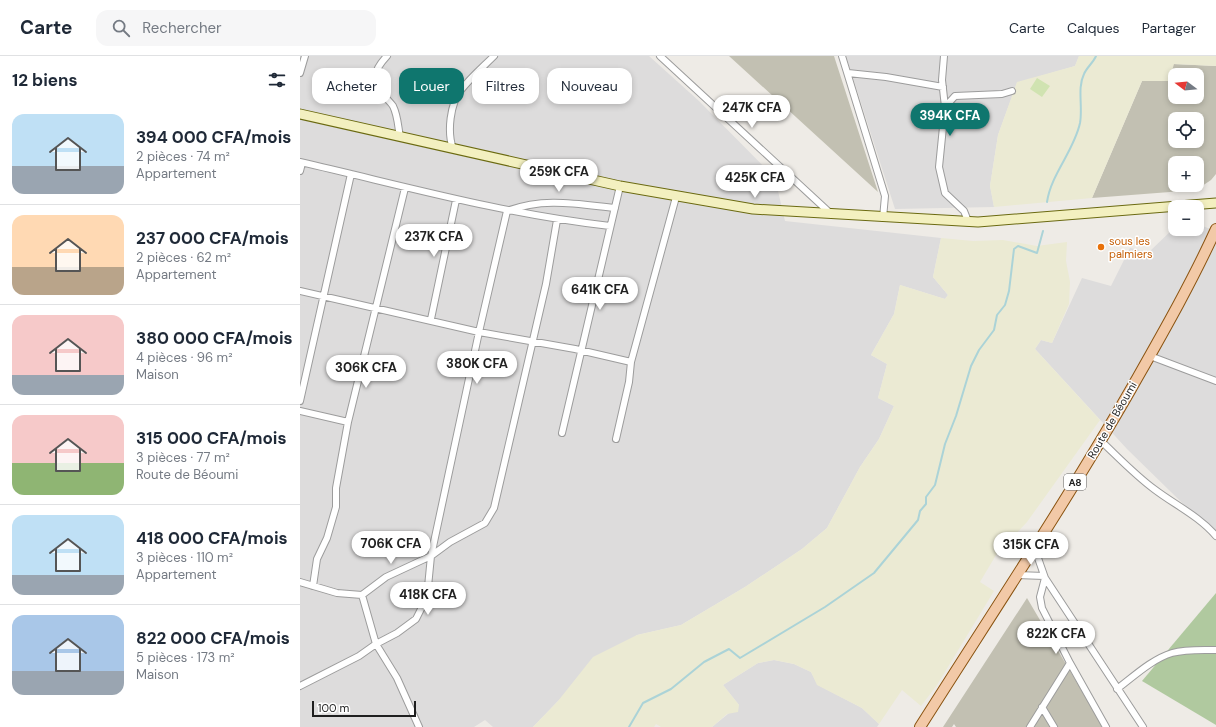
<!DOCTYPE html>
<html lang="fr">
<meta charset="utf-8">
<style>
body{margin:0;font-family:"DM Sans",sans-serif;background:#f6f6f7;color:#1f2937;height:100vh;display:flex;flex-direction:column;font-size:15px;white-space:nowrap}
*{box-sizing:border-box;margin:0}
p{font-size:13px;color:#747a83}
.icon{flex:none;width:22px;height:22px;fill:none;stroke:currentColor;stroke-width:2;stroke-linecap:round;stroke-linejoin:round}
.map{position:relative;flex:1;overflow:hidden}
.panel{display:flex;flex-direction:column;background:#fff;width:300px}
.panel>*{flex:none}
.top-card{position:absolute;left:12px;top:12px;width:380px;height:36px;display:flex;gap:8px}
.needle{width:26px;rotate:286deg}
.controls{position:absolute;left:868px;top:12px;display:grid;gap:8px}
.controls a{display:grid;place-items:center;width:36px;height:36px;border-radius:8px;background:#fff;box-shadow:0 2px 6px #0003;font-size:20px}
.scale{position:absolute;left:12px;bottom:10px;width:104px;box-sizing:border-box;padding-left:4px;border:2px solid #1f1f1f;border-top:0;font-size:11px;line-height:14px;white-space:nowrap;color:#1f1f1f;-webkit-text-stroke:3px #fff;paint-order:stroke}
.price{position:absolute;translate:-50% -34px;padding:0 9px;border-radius:14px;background:#fff;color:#222;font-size:13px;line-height:26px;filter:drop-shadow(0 1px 2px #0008)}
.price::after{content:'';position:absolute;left:50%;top:24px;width:12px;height:9px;margin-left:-6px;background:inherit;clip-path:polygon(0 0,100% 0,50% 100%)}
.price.selected{background:#0f766e;color:#fff}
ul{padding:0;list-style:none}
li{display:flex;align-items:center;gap:12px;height:100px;padding:0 12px}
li+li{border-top:1px solid #e0e1e3}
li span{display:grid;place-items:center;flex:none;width:112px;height:80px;border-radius:12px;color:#555}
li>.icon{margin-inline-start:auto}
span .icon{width:48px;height:48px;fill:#fffc;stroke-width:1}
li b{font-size:17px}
h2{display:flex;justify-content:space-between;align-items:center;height:48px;padding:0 12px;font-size:17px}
.tag{padding:0 14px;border-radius:12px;background:#fff;box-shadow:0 2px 6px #0003;font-size:14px;line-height:36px}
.tag.selected{background:#0f766e;color:#fff}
header{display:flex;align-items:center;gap:24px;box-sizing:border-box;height:56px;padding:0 20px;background:#fff;border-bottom:1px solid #e0e1e3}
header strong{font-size:19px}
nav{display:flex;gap:22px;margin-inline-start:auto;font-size:14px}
.search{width:280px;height:36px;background:#f6f6f7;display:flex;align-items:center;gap:10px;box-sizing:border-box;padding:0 14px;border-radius:12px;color:#747a83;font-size:15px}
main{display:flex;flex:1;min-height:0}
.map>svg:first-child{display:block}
.residential{fill:#dddcdc}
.construction{fill:#c2c0b2;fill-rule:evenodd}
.farmland{fill:#ebead3}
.grass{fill:#d0e3b1}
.forest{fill:#b0c99f}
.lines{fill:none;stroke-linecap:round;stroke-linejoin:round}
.stream{stroke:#abd3d7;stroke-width:2}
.street-casing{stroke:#9c9c9c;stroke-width:8}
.secondary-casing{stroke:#6b6a11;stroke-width:11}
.primary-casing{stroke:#8a5310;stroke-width:12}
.street{stroke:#fff;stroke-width:6}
.secondary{stroke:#f3f0c0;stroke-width:9}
.primary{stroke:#f2c9a7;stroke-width:10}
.food-dot{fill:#e8710a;stroke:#fff;stroke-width:1.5}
.labels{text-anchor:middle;stroke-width:3;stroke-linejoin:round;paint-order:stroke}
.shield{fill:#fff;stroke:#626262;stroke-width:1}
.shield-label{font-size:10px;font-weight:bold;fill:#1f1f1f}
.food-label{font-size:11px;fill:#c56008;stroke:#fff;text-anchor:start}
.street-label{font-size:11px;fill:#1f1f1f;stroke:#fff}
</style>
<header>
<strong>Carte</strong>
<div class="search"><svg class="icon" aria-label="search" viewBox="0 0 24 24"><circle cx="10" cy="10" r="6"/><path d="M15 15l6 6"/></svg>Rechercher</div>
<nav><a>Carte</a><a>Calques</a><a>Partager</a></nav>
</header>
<main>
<section class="panel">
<h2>12 biens<svg class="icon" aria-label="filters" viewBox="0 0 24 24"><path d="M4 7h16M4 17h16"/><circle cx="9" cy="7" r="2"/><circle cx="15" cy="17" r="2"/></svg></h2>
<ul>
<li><span style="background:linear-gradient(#bfe0f5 65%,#9aa5b1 0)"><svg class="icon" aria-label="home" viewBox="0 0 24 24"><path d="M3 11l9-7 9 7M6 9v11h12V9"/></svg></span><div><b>394 000 CFA/mois</b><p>2 pièces · 74 m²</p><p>Appartement</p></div></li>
<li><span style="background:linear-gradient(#ffd9b3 65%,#b9a48a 0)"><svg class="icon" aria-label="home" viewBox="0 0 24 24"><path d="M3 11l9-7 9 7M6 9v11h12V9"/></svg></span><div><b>237 000 CFA/mois</b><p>2 pièces · 62 m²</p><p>Appartement</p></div></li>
<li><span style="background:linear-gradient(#f6c9c9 75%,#9aa5b1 0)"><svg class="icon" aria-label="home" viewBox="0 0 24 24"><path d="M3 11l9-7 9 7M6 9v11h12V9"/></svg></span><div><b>380 000 CFA/mois</b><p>4 pièces · 96 m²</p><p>Maison</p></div></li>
<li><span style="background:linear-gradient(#f6c9c9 60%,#8fb573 0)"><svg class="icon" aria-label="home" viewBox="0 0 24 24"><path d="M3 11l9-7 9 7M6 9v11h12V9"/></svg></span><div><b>315 000 CFA/mois</b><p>3 pièces · 77 m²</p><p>Route de Béoumi</p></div></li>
<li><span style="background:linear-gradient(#bfe0f5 75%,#9aa5b1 0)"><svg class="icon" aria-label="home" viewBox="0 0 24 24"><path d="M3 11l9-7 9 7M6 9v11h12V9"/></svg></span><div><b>418 000 CFA/mois</b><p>3 pièces · 110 m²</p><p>Appartement</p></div></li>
<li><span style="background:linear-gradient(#a9c7e8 70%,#9aa5b1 0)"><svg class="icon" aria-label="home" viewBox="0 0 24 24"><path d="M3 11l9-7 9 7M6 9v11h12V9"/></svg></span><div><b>822 000 CFA/mois</b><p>5 pièces · 173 m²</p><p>Maison</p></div></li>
</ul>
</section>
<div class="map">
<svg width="916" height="671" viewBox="0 0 916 671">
<rect width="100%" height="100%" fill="#eeebe6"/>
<!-- residential -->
<path class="residential" d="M0,0h349l50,45 76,77 10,43 156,17 -8,39 15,18 -3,4 -45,-14 -6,29 -23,41 16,9 -9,34 16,8 -15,33 -19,28 -33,61 -25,21 -57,38 -64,38 -44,10 -79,66 -25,26h-40l-8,-7 -11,7h-174z
M546,0h233l-4,10 -58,17 -19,52 -8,51 4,21 -99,2z
M897,168l19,7v305l-89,-87 -92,-100 6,-9 11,3 30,-65 29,8 19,-38 19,4 26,-25v2h22z
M474,604l20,4 17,8 7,13 44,23 17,16 -2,3h-165l27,-22 -16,-20 35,-22z"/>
<!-- construction -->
<path class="construction" d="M429,0h105l44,136z
M873,8l43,2v108l-5,6 -15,10 -104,8 50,-117h27zM875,19h22v22h-22zM875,63h22v22h-22zM875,107h22v22h-22z
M727,542l76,129h-147l-2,-3 -2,3h-9z"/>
<!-- farmland -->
<path class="farmland" d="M779,0h137v10l-42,-2 -5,17h-27l-50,117 -98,9 -4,-21 8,-51 19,-53 58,-16z
M641,182l32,3 30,-1 34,6 30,-4 -1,19 4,21 -1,22 -17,39 -11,-3 -6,9 65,71 -73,102 -31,33 -16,27 14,9 -57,94 -16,21 -19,-16 -23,34 -17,-16 -45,-23 -6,-13 -17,-8 -20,-4 -16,3 -35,22 16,20 -1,7 -11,2 -15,13h-51l-5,-3 -2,3h-121l25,-26 35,-44 44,-22 44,-10 64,-38 57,-38 25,-21 33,-61 19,-28 15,-33 -16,-8 9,-34 -16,-9 23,-41 6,-29 45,14 3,-4 -15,-18z"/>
<!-- grass -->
<path class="grass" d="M737,22l13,8 -8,11 -12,-8z"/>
<!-- forest -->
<path class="forest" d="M916,537v132l-74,-44z"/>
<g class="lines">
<!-- stream -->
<path class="stream" d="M747,146c4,-28 27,-51 33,-79 3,-16 -3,-35 4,-49 3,-7 9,-11 12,-18
M329,671l14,-24 28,-14 33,-27 25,-13 11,9 85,-51 49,-34 44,-53 2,-9 6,-7v-7l9,-12 10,-41 11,-28 15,-50 8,-16 15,-20 3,-15 8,-10 4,-14 5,-42 4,-3 19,7 6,-22"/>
<defs>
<path id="street" d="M87,0c-14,15 -16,24 -2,41 3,3 6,6 8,9 5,10 5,21 7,31
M360,0l170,157
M542,0l43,140 -2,22
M644,0l-2,24 3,27
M0,17l5,-17
M548,17l38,4 57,10
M153,93c-6,-17 -3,-45 8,-59 10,-13 22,-23 33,-34
M0,106c105,24 203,52 310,64
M0,115l2,-8
M668,165l-4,-10 -19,-18 -6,-26 6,-60 10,-11 47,-2 10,-3
M0,235l179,41 96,17 56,13
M131,263l25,-119
M850,300l66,25
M0,345l51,-227
M0,355l48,11
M262,377l58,-247
M316,383l13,-57 2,-20 45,-165
M801,385c17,16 34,34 53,48 21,16 45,27 62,47
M738,487v15l7,20 98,149
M717,519l27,1
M745,522l-5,19 2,11 28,55 36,64
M0,526l37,11 25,2 24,-18 45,-21 19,-14 35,-19 9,-15 52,-224 11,-64
M13,530l4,-27 10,-21 9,-31v-19l12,-66 57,-234
M62,539l14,49 21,34 22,49
M0,630l59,-30 17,-12 21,-11 19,-14 11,-22 4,-41 48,-224 28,-121c37,-14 70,-7 108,-3
M817,633c16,-12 35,-30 55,-36 14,-4 30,-3 44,-3
M742,651l12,20
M730,671l40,-64"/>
<path id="secondary" d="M0,58l320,72 133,23 225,13 238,-19"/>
<path id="primary" d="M620,671c71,-112 145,-223 211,-338 30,-53 60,-105 85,-160"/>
</defs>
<!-- street casing -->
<use href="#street" class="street-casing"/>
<!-- secondary casing -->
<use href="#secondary" class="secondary-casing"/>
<!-- primary casing -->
<use href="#primary" class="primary-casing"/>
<!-- street -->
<use href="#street" class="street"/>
<!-- secondary -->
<use href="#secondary" class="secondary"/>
<!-- primary -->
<use href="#primary" class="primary"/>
</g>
<!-- markers -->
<circle class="food-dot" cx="801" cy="191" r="4"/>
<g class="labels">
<!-- shield labels -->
<rect class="shield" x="764" y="418" width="22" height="16" rx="3"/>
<g class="shield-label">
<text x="775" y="430">A8</text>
</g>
<!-- food labels -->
<g class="food-label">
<text x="809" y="189">sous les<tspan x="809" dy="13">palmiers</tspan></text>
</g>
<!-- street labels -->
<g class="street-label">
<text transform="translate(812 364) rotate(-60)" y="4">Route de Béoumi</text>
</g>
</g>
</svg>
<div class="controls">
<a><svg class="needle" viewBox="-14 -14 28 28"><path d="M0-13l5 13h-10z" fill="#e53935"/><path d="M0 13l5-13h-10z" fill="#747a83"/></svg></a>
<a><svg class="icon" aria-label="locate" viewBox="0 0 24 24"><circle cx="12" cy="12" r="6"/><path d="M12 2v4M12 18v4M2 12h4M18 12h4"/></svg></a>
<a>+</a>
<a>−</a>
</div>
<div class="scale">100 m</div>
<b class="price" style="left:452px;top:73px">247K CFA</b>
<b class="price selected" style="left:650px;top:81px">394K CFA</b>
<b class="price" style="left:259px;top:137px">259K CFA</b>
<b class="price" style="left:455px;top:143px">425K CFA</b>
<b class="price" style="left:134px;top:202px">237K CFA</b>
<b class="price" style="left:300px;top:255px">641K CFA</b>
<b class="price" style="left:177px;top:329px">380K CFA</b>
<b class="price" style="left:66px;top:333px">306K CFA</b>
<b class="price" style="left:91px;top:509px">706K CFA</b>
<b class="price" style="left:731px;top:510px">315K CFA</b>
<b class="price" style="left:128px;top:560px">418K CFA</b>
<b class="price" style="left:756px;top:599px">822K CFA</b>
<div class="top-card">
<a class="tag">Acheter</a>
<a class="tag selected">Louer</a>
<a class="tag">Filtres</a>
<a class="tag">Nouveau</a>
</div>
</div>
</main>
